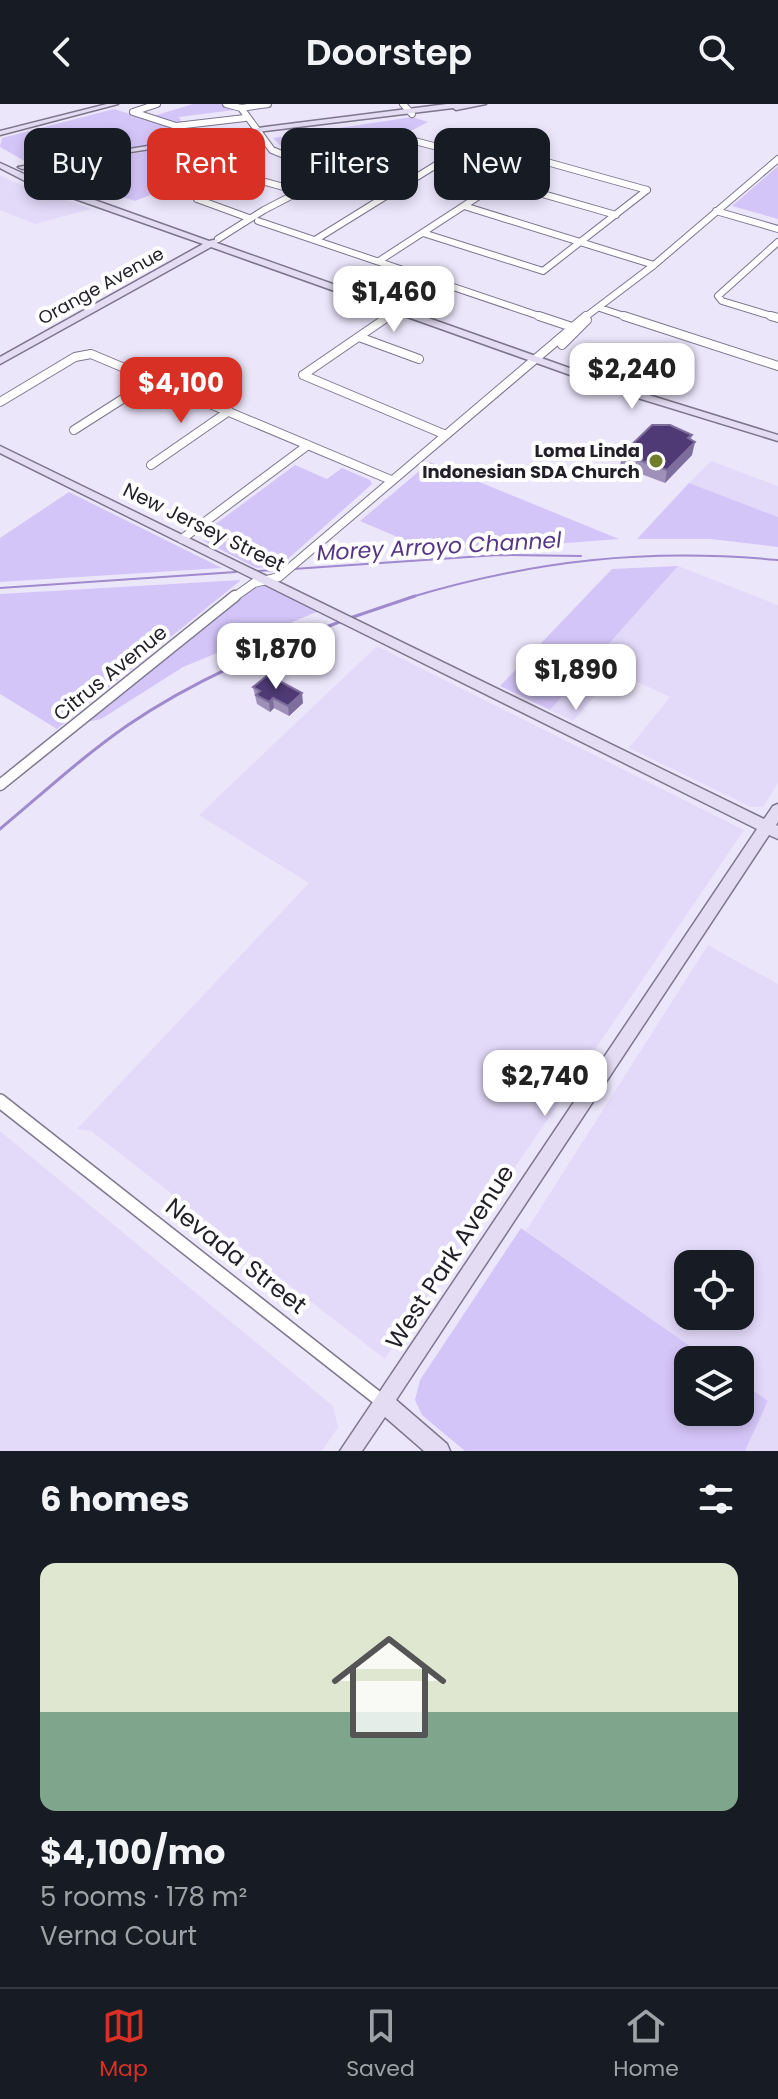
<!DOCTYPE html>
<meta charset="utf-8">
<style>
body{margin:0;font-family:Poppins,sans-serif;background:#242831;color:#f1f3f6;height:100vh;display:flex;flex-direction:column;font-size:30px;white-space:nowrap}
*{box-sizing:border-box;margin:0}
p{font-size:26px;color:#9ea1a6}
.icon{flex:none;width:44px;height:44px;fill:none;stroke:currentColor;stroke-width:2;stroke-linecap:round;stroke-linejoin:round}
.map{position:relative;height:1347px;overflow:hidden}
.sheet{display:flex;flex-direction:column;background:#171b24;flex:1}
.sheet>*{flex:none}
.top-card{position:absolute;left:24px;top:24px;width:730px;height:72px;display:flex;gap:16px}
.tools{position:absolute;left:674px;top:1146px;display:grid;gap:16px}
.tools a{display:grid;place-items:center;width:80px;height:80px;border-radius:16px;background:#171b24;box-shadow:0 4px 12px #0003;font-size:40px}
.price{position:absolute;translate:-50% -68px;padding:0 18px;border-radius:16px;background:#fff;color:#222;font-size:26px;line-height:52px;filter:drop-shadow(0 2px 4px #0008)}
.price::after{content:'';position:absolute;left:50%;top:48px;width:24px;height:18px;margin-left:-12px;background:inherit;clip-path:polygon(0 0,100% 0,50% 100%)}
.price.selected{background:#d93025;color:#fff}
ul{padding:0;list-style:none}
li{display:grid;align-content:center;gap:16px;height:424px;padding:0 40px}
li+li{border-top:2px solid #363941}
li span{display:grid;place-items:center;height:248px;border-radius:16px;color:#555}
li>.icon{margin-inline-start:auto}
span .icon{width:144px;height:144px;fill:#fffc;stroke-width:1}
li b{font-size:34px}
h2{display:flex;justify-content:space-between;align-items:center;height:96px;padding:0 40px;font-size:34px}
.chip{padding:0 28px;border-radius:16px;background:#171b24;box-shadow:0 4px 12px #0003;font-size:28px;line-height:72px}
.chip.selected{background:#d93025;color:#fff}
header{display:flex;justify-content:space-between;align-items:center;height:104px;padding:0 40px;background:#171b24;font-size:36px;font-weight:600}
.tab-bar{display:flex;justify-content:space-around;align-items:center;height:112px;border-top:2px solid #363941;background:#171b24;font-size:22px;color:#9ea1a6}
.tab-bar a{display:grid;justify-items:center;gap:4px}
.tab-bar .selected{color:#d93025}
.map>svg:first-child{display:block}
.built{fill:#e3dafa;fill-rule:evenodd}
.green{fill:#d4c5f8}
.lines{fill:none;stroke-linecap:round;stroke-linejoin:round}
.stream-far1{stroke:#9f8acd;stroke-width:2}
.stream{stroke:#9f8acd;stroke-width:3}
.street-far3-casing{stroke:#7d768d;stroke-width:8}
.street-far2-casing{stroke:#7d768d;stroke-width:10}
.street-far1-casing{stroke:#7d768d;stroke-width:13}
.street-casing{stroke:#7d768d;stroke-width:16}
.secondary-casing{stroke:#7d768d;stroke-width:3}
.street-far3{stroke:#fff;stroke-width:6}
.street-far2{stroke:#fff;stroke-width:8}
.street-far1{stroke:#fff;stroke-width:10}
.street{stroke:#fff;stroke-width:13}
.secondary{fill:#e3dcf2;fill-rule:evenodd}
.wall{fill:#9e90b8}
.shaded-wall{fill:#7e6e9d}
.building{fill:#4f3a75;stroke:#7e6e9d;stroke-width:2}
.poi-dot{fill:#707e2c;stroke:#fff;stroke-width:3}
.labels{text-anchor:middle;stroke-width:8;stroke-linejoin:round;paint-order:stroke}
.far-street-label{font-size:18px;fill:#221f28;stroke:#fff}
.far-poi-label{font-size:18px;font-weight:bold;fill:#221f28;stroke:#fff;text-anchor:end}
.street-label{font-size:20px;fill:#221f28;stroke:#fff}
.water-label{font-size:22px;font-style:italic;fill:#553786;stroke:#fff}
.near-street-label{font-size:24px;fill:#221f28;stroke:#fff}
</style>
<header><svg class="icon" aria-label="back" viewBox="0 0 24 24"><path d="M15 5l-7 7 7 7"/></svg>Doorstep<svg class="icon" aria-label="search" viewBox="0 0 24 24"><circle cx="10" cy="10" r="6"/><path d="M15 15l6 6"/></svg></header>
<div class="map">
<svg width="778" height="1347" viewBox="0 0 778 1347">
<rect width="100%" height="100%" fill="#ece6fb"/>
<!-- built -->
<path class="built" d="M0,71l14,7 77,27 -56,15 -35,-14z
M711,357l67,25v31l-89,-34z
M678,462l100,39v178l-15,24h-12l-122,-59 41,-51 -54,-25 -43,49 -23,-11z
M377,542l367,184 -359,529 -294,-228 -14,-2 232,-246 -110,-68z
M708,841l70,39v467h-33l23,-50 -28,-20v-21h-30l-184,-129zM688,1160h52v52h-52z
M0,1027l333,275 5,21 -16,24h-322z"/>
<!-- green -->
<path class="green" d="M193,0h49l-8,6 -55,7 4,8 -33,-8z
M114,5l88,28 -174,26 -28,-16 2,-9z
M412,13l16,5 -58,30 -22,-7 -37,15 -29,-13 -9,-9z
M215,37l40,12 -120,48 -98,-33z
M778,62v53l-46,-13z
M430,358l189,77 -184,14 -75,-32z
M295,361l32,14 15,-11 28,12 2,4 -92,82 -24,2 -52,-27 -2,-7z
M689,379l89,34v30l-67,-8h-74z
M69,388l153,76 -222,14v-44z
M678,462l-128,144 -50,-24 112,-117z
M241,476l-184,149 -57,-35v-100z
M264,481l55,26 -136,56 -82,52 -18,4 169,-135z
M521,1124l189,132h-22v52h52v-31l28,20 -23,50h-280l-43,-36 -7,-15 5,-20z"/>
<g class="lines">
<!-- stream-far1 -->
<path class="stream-far1" d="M293,465l205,-14 83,1
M256,467l20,-1
M0,484l236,-16
M408,494c127,-38 238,-50 370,-38"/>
<!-- stream -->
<path class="stream" d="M350,514l65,-22
M0,725c42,-35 83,-73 128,-104 66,-45 140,-76 214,-104"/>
<defs>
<path id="street-far3" d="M226,0l15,4 27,-4
M403,0l9,10
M241,4l31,42 61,25
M133,8l43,14 69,-8
M133,8l24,-8
M501,78l115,33
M197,95l50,-22 55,15
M197,95l52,19
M464,102l190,59
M716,107l62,18
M258,117l287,97
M423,129l120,38 104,-81
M218,135l46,-29 139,-72 54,14
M315,136l142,-88
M379,157l157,-102 111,31
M600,204l30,10
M386,214l10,-7
M584,214l70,-53 124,-106
M778,214l-56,-17 -4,-5 60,-54"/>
<path id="street-far2" d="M539,212l33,11
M624,212l154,50
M771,212l7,2
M359,233l60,22
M562,241l25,-25
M303,271l143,60
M303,271l86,-59
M0,298l75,-45 16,-3 300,126
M74,326l80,-51
M151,361l78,-54
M182,435l126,-94
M233,494l21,-15 25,-6 307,-261"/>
<path id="street-far1" d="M0,681l235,-189"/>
<path id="street" d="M0,997l384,302"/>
<path id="secondary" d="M107,0h11l-118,31v-4z
M447,0h39l-30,6 -3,-2 -188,23 -243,38 -4,-2 247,-40z
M0,59l33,15 176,63 9,-2 -1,4 406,144 155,48v6l-163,-50 -404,-144 -211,117v-7l203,-113 -176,-62 -27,-14z
M0,342l764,373 9,-13 5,-2v18l-2,3 2,1v13l-9,-4 -373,565 51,44 3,7h-26l-39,-34 -23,34h-22l417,-622 -757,-376z"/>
</defs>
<!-- street-far3 casing -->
<use href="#street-far3" class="street-far3-casing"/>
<!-- street-far2 casing -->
<use href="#street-far2" class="street-far2-casing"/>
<!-- street-far1 casing -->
<use href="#street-far1" class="street-far1-casing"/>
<!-- street casing -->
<use href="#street" class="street-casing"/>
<!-- secondary casing -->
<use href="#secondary" class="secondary-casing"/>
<!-- street-far3 -->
<use href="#street-far3" class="street-far3"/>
<!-- street-far2 -->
<use href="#street-far2" class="street-far2"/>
<!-- street-far1 -->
<use href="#street-far1" class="street-far1"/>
<!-- street -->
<use href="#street" class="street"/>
<!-- secondary -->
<use href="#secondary" class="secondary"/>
</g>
<!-- wall -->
<path class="wall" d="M692,331l-1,5 1,15 -27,28 -45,-17 2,-12z
M253,583l50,16 -14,13 -15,-8 -4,4 -13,-8z"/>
<!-- shaded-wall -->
<path class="shaded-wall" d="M695,338l-3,13 -27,28 2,-13z
M302,589l1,10 -14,13 -1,-10z
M273,594l1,10 -4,4 -1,-10z"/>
<!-- building -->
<path class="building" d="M652,321h18l22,10 -4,3 7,4 -28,28 -45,-16z
M268,571l34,18 -14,13 -15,-8 -4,4 -13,-7 4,-4 -7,-4z"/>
<!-- markers -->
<circle class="poi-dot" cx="656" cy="357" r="8"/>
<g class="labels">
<!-- far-street labels -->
<g class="far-street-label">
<text transform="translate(101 182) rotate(-29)" y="6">Orange Avenue</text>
</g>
<!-- far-poi labels -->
<g class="far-poi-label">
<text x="640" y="353">Loma Linda<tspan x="640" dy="21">Indonesian SDA Church</tspan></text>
</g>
<!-- street labels -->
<g class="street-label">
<text transform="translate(204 423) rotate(26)" y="7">New Jersey Street</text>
<text transform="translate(110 569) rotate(-39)" y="7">Citrus Avenue</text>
</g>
<!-- water labels -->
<g class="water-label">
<text transform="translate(439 442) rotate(-3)" y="8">Morey Arroyo Channel</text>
</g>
<!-- near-street labels -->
<g class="near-street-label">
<text transform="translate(236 1152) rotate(38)" y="8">Nevada Street</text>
<text transform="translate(450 1153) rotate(-57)" y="8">West Park Avenue</text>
</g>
</g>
</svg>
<div class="tools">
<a><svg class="icon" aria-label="locate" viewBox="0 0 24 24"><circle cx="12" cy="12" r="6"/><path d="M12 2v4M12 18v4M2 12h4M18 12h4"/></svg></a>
<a><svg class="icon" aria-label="layers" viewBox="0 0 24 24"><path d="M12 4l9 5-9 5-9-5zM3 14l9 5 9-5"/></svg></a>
</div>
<b class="price" style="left:394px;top:230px">$1,460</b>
<b class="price" style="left:632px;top:307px">$2,240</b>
<b class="price selected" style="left:181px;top:321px">$4,100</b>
<b class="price" style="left:276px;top:587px">$1,870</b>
<b class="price" style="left:576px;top:608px">$1,890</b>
<b class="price" style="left:545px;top:1014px">$2,740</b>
<div class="top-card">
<a class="chip">Buy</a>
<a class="chip selected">Rent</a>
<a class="chip">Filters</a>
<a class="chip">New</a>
</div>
</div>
<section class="sheet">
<h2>6 homes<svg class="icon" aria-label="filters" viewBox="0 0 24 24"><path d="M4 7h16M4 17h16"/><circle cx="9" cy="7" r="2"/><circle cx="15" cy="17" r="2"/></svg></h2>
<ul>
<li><span style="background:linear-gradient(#dfe7d0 60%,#7fa58c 0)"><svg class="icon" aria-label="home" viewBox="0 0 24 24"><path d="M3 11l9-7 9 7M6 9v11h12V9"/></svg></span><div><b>$4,100/mo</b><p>5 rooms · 178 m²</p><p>Verna Court</p></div></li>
</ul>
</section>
<nav class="tab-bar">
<a class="selected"><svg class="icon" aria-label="map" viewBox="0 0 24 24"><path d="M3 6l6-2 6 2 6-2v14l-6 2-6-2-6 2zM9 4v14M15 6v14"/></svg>Map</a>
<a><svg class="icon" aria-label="saved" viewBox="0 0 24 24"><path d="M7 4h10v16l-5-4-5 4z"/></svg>Saved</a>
<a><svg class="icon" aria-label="home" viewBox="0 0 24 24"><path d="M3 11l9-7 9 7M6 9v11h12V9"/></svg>Home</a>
</nav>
